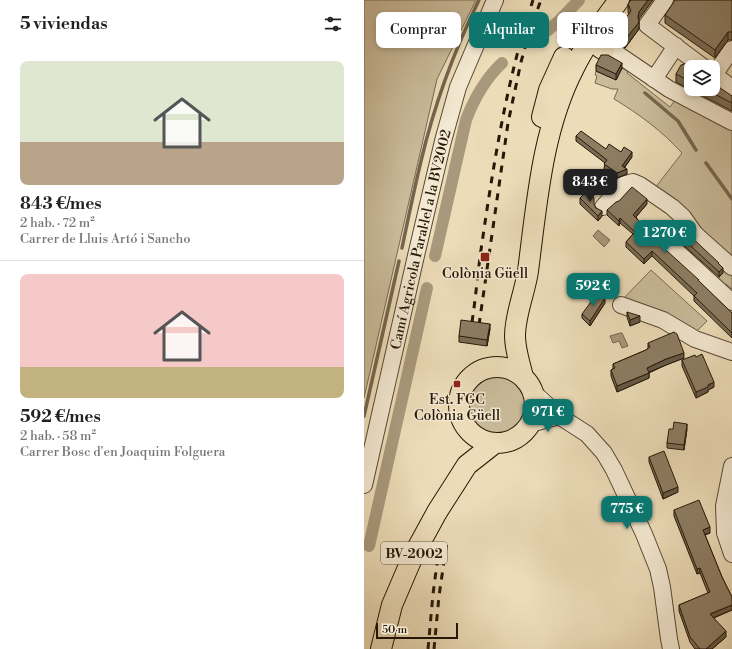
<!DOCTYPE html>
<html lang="es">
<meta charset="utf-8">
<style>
body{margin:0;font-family:"Libre Bodoni",serif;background:#f6f6f6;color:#222;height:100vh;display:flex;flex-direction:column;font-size:15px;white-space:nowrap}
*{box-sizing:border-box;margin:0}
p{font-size:13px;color:#767676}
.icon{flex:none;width:22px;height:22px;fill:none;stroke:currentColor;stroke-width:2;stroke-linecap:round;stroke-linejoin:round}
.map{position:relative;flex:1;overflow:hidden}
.side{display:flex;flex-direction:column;background:#fff;width:364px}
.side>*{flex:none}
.guide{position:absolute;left:12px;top:12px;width:296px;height:36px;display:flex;gap:8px}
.controls{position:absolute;left:320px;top:60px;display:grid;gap:8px}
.controls a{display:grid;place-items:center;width:36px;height:36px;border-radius:8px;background:#fff;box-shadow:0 2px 6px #0003;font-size:20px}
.scale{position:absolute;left:12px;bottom:10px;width:82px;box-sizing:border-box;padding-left:4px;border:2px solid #261707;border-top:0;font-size:11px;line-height:14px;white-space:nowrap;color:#261707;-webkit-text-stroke:3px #f3e8d1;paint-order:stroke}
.price{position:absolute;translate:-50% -34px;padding:0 9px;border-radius:8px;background:#0f766e;color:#fff;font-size:13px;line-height:26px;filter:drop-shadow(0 1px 2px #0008)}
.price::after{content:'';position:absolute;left:50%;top:24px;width:12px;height:9px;margin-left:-6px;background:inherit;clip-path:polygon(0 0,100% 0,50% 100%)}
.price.on{background:#222;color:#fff}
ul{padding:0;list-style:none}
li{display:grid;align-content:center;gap:8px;height:212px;padding:0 20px}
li+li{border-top:1px solid #e0e0e0}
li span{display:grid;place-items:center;height:124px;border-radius:8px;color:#555}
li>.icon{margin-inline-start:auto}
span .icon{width:72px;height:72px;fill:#fffc;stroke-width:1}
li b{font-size:17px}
h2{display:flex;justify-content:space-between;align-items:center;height:48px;padding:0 20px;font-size:17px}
.pill{padding:0 14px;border-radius:8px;background:#fff;box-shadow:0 2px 6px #0003;font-size:14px;line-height:36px}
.pill.on{background:#0f766e;color:#fff}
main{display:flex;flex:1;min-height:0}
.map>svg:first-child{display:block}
.green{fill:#cabb9a;stroke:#786950}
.water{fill:#a9997c;stroke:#75654d}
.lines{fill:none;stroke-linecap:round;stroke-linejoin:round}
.stream{stroke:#75654d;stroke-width:3.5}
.canal{stroke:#a9997c;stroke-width:12}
.minor-casing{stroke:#584833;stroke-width:18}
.major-casing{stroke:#261707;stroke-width:22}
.minor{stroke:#f3e8d1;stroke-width:16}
.major{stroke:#ecdcb8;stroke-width:20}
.rail{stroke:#261707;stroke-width:3;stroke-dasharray:7 7;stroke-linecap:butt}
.wall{fill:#796c55;stroke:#261707}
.shaded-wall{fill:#635845;stroke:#261707}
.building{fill:#8d7d63;stroke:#261707}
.poi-dot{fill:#8f2418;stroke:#f3e8d1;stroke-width:1.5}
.labels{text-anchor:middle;stroke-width:3;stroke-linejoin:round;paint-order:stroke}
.shield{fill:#f3e8d1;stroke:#645644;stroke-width:1}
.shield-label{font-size:13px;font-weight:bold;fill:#261707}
.street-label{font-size:14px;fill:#261707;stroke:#f3e8d1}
.poi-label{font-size:14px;fill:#261707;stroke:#f3e8d1}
</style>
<main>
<section class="side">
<h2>5 viviendas<svg class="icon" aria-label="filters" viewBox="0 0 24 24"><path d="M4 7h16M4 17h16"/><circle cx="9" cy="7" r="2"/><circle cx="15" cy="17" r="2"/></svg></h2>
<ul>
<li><span style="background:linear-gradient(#dfe7d0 65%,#b9a48a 0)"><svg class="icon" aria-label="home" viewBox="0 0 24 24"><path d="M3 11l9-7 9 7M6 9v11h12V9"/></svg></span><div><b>843 €/mes</b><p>2 hab. · 72 m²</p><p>Carrer de Lluis Artó i Sancho</p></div></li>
<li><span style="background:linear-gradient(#f6c9c9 75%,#c2b280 0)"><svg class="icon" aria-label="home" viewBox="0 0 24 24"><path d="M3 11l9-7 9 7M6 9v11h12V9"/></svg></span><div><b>592 €/mes</b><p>2 hab. · 58 m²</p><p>Carrer Bosc d'en Joaquim Folguera</p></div></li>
</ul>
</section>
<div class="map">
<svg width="368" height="649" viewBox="0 0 368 649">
<rect width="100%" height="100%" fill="#ecdcb8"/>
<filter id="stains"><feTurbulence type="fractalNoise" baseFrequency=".005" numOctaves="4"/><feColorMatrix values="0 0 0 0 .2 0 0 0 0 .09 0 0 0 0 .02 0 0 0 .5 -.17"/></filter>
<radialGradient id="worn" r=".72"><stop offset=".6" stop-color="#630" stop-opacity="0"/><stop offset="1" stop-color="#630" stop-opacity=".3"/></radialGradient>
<!-- green -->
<path class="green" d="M0,0h112l-39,79 -73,319z
M258,68l6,3 -1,2 43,34 8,-11 54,30v134l-77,-72 27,-35c-20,-22 -43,-39 -68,-54l4,-10h-6l-17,-6 2,-7 -2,-1 1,-4 20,9z
M358,265l10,9v15l-6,-5 -3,4 -7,-7 6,-7z
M287,270l56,51 -14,14 -73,-33z
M101 405a31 31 0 1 1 62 0a31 31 0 1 1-62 0Z"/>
<!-- water -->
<path class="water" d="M234,230l12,10 -6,7 -11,-11z
M256,333h2l6,13 -6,2 -3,-7 -6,2 -3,-7z"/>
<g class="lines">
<!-- stream -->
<path class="stream" d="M281,93l33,28 18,29
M342,163l26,36
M38,248c6,-29 12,-58 19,-87 13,-55 33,-110 58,-161
M0,416l35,-155"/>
<!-- canal -->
<path class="canal" d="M183,31l13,-11 19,-20
M71,256l31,-136c8,-21 19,-41 36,-57
M5,546l58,-258"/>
<defs>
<g id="minor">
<path d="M301,0l-18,25 56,42"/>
<path d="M249,51l56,38 63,33"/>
<path d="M349,74l19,14"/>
<path d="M350,75l18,-26"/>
<path d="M290,79l22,-33"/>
<path d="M239,207l20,-22 10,-3 7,3 32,22 11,10 12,17 37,33"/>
<path d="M288,229l80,73"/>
<path d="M257,305l42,15 32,19 37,13"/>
<path d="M169,392l26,24 28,18 17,19 10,17 30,64 14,35 4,18 7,52 2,10"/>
<path d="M166,424l29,-8"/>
<path d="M368,466l-8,40 1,27 7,21"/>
<path id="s1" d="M0,485l51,-225 28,-119 15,-54 37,-87"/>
</g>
<path id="major" d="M227,25c-3,11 4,20 13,25
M178,117l7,-27 15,-33
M95 405a38 38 0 1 1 76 0a38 38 0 1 1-76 0Z
M159,377c-3,-13 -8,-27 -8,-41 0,-22 10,-44 13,-65 9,-69 14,-141 46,-203 12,-25 29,-46 45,-68
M17,649l11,-44 21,-49 24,-44 30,-47 28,-22"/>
</defs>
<!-- minor casing -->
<use href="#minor" class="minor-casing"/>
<!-- major casing -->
<use href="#major" class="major-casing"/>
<!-- minor -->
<use href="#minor" class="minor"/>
<!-- major -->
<use href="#major" class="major"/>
<!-- rail -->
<path class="rail" d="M108,322c4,-26 6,-53 10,-79 12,-82 25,-164 51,-243
M115,325l29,-202 13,-61 9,-32 11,-30
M64,649l5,-55 7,-53
M70,649l5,-53 8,-55"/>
</g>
<!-- wall -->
<path class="wall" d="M368,0v40h-4l-13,18 -50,-35v-8z
M264,4l11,15v10l-14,19 -11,-8 -1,-5v-8l12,-8 4,-5 -1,-2z
M232,65l26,3 -6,12 -20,-9z
M327,67v22h22l19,7v15l-56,-29v-8z
M212,136l30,13 15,3 11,5 -7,10 2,7 -10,4 -13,-9 1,-6 -29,-22z
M216,198l14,7 8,11 -4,5 -18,-17z
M283,204l-11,13 9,14 87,82v25l-38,-37v-5l-42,-40 -8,8 -18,-17v-5l7,-8 -13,-11 -1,3 -12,-11v-5z
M318,238l37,26 4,9 -4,4 -37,-33z
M241,303l-15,23 -8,-8v-4z
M263,312l13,10 -10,4 -3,-9z
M126,329l-3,17 -28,-4v-6z
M284,343l36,15 -18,7 -17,8v5l-32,14 -6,-16v-6l2,-1v-5l33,-14 2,-2z
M318,360l32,27 -6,3v2l-12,6 -14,-32z
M309,429h14l-3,21 -17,-2v-5z
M285,457l29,35 -15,7 -14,-37z
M310,510l36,23 -5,2 17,42 10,20v13l-18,8 12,19 -14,12h-17l-5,-7 -11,-31v-6l29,-12 -8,-20 -3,1 -23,-58z"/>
<!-- shaded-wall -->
<path class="shaded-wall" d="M284,0h5l-14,19 -1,3h1v7l-14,19v-8l13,-23 1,-5z
M364,32v8l-13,18v-8z
M258,63v5l-6,12v-6z
M268,152v5l-10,13v-4z
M263,169v5l-10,4v-5z
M283,199v5l-14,16v-5z
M238,211v5l-4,5v-5z
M256,218v5l-1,3v-5z
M288,251v5l-8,8v-5z
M359,268v5l-4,4v-5z
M241,298v5l-15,23v-5z
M276,316v6l-10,4v-6z
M126,324v5l-3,17v-6z
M320,353v5l-18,7 -19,8v-5l19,-9z
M285,373v5l-32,14v-6z
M350,382v5l-6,3v2l-12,6v-6z
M323,424v5l-3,21v-5z
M314,487v5l-15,7v-6z
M346,527v6l-7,2v-5z
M336,568v5l-3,1v-5z
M368,605v5l-22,9v-5z
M362,631v6l-14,12h-6z"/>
<!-- building -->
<path class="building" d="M267,0h17l-9,12 -1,5 1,5 -14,18 -11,-8 -1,-5 5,-7 7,-1 6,-8 -3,-7z
M311,0h57v32h-4l-13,18 -50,-35z
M237,55h7l14,8 -6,11 -20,-9z
M323,63l5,4h-1v15l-15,-8 5,-9z
M349,83l19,13v7l-27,-14h8z
M217,131l25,18 3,-5 12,8 3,-5 8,5 -10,14 5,3 -10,4 -13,-9 3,-4 -31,-24z
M268,187l15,12 -14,16 10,10 2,6 54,49h-1l34,33v20l-38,-37 3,-3 -45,-42 -8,8 -18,-17 9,-10 -15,-14 -1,3 -12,-11 9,-8 3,-1z
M223,191l7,7v6l2,4 6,3 -4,5 -18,-18z
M323,233l32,30h-1l5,5 -4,4 -37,-34z
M232,295l9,3 -15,23 -8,-7z
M263,312l13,4 -10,4z
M97,320l29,4 -3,16 -28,-4z
M310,332l3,2 7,19 -18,6 -19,9 2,5 -32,13 -6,-16 4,-2 -2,-4 33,-14 4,-3 -2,-4z
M338,354l12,28 -6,3v2l-12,5 -14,-32 13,-5 1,2z
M310,422l13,2 -3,21 -17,-2 2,-14h4z
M300,451l14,36 -15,6 -14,-36z
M335,500l11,27 -7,3 19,47 10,20v8l-22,9 16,17 -20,18h-6l-10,-12 -11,-32 31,-13 -10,-24 -3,1 -23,-59z"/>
<!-- markers -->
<g class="poi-dot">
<rect x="116" y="252" width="10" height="10" rx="2"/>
<rect x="89" y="380" width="8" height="8" rx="2"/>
</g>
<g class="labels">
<!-- shield labels -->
<rect class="shield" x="17" y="542" width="66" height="22" rx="3"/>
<g class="shield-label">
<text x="50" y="558">BV-2002</text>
</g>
<!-- street labels -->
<g class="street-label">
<text dy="5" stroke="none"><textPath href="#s1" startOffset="252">Camí Agricola Paral·lel a la BV2002</textPath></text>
</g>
<!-- poi labels -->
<g class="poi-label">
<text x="121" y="278">Colònia Güell</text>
<text x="93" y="404">Est. FGC<tspan x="93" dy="16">Colònia Güell</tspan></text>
</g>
</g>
<rect width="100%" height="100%" filter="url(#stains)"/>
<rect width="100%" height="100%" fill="url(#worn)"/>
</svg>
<div class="controls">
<a><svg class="icon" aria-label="layers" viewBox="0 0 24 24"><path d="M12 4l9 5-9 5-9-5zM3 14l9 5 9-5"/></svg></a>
</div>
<div class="scale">50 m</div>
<b class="price on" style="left:226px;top:203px">843 €</b>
<b class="price" style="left:301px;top:254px">1 270 €</b>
<b class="price" style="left:229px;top:307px">592 €</b>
<b class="price" style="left:184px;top:433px">971 €</b>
<b class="price" style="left:263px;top:530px">775 €</b>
<div class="guide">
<a class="pill">Comprar</a>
<a class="pill on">Alquilar</a>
<a class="pill">Filtros</a>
</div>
</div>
</main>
